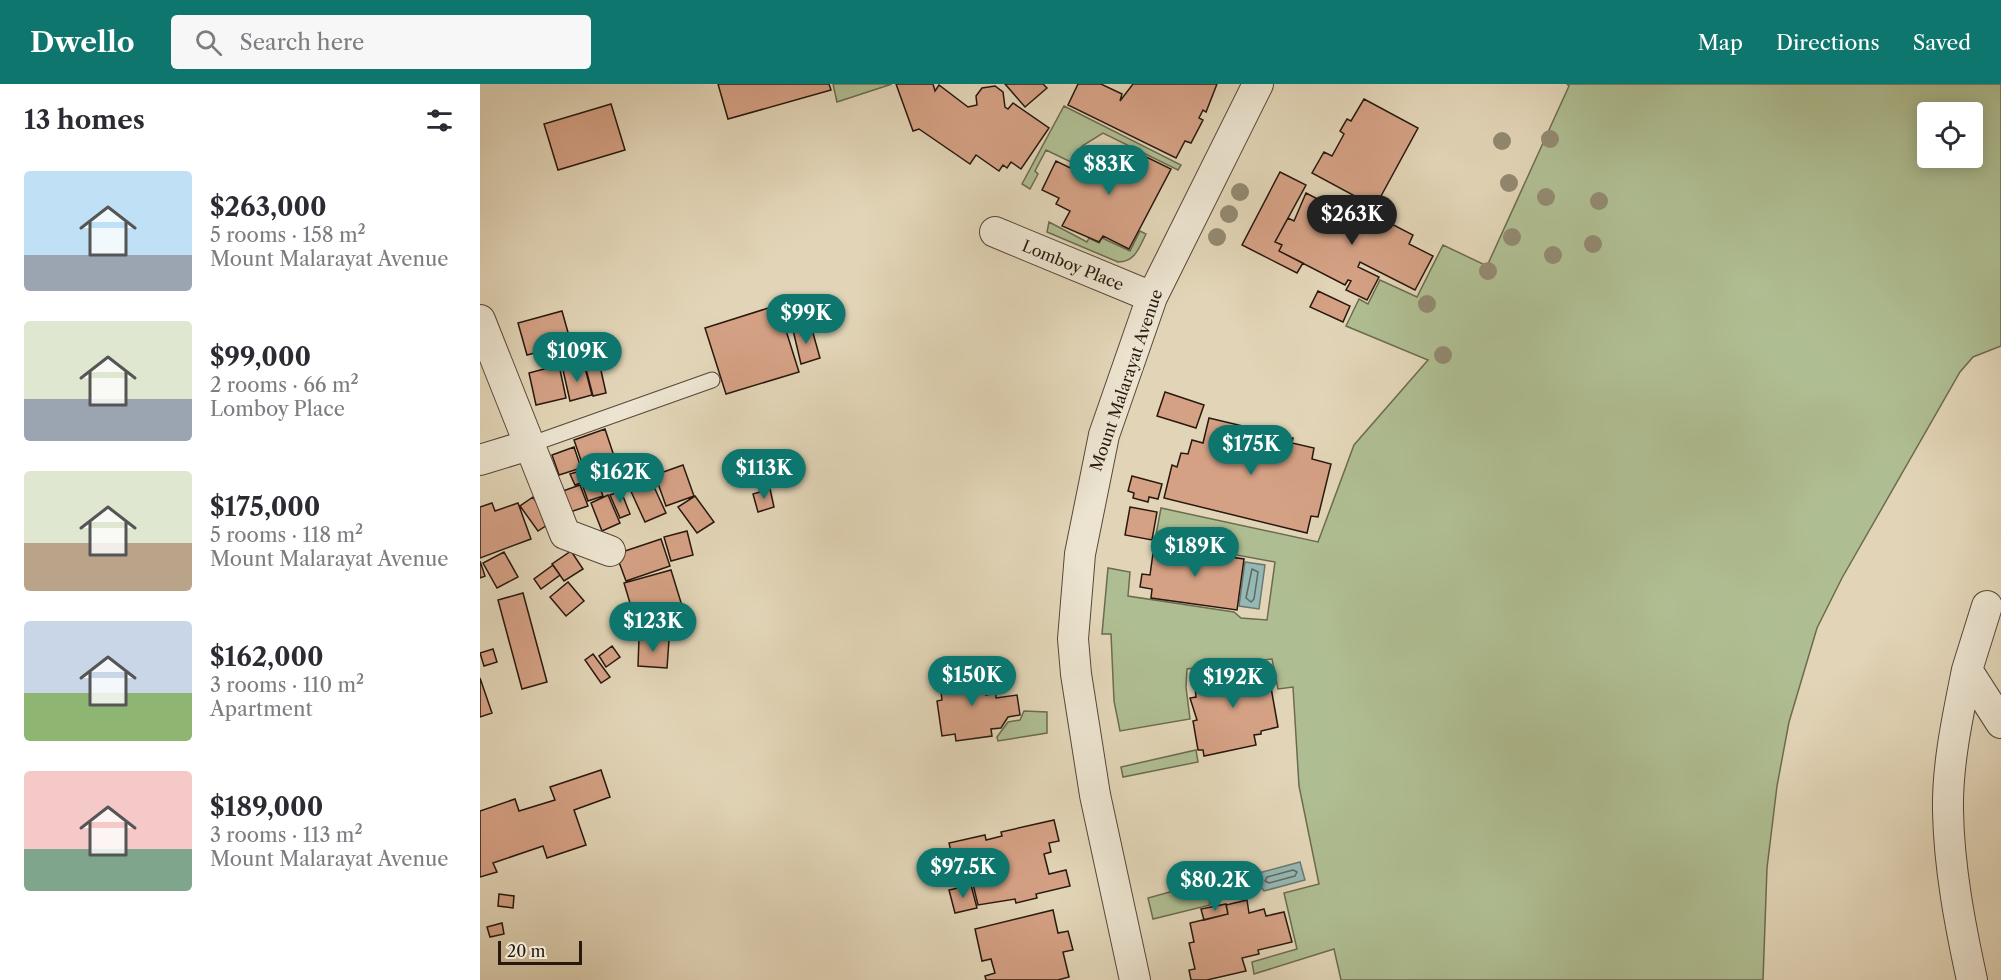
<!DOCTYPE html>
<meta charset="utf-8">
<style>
body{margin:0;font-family:"Libre Caslon Text",serif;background:#f7f7f7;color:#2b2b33;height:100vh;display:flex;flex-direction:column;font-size:22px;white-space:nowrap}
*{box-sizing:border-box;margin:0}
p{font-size:20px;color:#7c7c81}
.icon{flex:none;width:33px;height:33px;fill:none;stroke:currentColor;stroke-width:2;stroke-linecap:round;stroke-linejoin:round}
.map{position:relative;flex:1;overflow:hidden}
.details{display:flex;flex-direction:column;background:#fff;width:480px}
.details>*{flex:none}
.fabs{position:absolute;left:1437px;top:18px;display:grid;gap:12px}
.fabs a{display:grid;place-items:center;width:66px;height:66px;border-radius:6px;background:#fff;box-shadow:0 3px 15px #0003;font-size:30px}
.scale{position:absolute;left:18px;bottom:15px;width:84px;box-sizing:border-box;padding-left:6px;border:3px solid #28180e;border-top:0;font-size:16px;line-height:21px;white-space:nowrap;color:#28180e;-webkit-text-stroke:4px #ece4d0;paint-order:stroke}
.price{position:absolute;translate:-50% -51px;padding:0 14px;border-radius:21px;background:#0f766e;color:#fff;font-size:20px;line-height:39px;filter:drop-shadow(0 2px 3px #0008)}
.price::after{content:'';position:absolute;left:50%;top:36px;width:18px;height:14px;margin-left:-9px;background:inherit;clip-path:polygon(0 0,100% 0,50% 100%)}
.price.on{background:#222;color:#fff}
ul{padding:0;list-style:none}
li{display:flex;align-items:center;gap:18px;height:150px;padding:0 24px}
li span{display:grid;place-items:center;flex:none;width:168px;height:120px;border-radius:6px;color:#555}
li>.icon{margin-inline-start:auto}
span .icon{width:72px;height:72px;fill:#fffc;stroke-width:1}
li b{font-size:26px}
h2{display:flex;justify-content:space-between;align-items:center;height:72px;padding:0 24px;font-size:26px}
header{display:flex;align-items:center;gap:36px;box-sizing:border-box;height:84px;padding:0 30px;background:#0f766e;color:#fff}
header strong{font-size:28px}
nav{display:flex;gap:33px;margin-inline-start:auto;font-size:21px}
.search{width:420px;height:54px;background:#f7f7f7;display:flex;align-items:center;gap:15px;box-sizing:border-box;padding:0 21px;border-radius:6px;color:#7c7c81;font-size:22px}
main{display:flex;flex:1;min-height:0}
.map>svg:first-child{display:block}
.green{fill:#afbe92;stroke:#6c6b50;stroke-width:1.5;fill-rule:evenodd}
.water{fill:#96b8b5;stroke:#6a7872;stroke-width:1.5}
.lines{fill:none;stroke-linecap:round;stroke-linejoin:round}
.shore{stroke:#5f6862;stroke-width:1.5}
.building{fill:#d5a185;stroke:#28180e;stroke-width:1.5}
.lane-casing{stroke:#564738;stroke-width:17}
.street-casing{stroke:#564738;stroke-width:32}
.lane{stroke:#ece4d0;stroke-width:15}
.street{stroke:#ece4d0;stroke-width:30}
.tree{fill:#928970}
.labels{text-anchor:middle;stroke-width:4.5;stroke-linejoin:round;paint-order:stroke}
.street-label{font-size:16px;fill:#28180e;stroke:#ece4d0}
</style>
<header>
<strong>Dwello</strong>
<div class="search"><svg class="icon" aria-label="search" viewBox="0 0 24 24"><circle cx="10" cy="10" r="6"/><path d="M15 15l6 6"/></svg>Search here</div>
<nav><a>Map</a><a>Directions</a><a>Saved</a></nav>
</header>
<main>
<section class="details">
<h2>13 homes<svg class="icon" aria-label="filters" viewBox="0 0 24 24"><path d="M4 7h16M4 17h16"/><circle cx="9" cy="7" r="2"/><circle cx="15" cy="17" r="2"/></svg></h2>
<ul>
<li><span style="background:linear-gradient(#bfe0f5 70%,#9aa5b1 0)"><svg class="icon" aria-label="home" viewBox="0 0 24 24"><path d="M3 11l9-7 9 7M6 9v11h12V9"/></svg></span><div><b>$263,000</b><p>5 rooms · 158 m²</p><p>Mount Malarayat Avenue</p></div></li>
<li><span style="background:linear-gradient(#dfe7d0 65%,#9aa5b1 0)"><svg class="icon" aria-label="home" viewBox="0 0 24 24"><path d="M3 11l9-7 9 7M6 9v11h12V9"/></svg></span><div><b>$99,000</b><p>2 rooms · 66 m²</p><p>Lomboy Place</p></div></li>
<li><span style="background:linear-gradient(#dfe7d0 60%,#b9a48a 0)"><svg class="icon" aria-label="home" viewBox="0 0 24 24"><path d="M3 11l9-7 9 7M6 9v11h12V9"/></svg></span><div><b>$175,000</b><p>5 rooms · 118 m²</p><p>Mount Malarayat Avenue</p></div></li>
<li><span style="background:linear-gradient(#c9d6e8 60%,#8fb573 0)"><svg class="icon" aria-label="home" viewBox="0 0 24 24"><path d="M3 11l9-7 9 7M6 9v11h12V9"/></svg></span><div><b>$162,000</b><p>3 rooms · 110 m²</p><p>Apartment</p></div></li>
<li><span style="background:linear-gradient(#f6c9c9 65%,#7fa58c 0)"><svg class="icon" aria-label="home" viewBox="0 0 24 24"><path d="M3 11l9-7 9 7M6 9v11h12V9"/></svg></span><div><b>$189,000</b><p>3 rooms · 113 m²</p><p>Mount Malarayat Avenue</p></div></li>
</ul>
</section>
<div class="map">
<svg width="1521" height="896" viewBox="0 0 1521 896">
<rect width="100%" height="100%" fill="#e2d5b7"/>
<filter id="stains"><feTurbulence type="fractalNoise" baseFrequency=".00333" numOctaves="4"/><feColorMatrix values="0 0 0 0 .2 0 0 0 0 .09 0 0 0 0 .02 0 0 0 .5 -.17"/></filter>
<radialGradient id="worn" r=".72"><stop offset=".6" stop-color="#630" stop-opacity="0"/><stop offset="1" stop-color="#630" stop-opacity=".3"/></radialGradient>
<!-- green -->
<path class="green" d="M353,0h59l-55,18z
M1087,0h434v262l-28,11 -13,15 -118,206 -25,50 -28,94 -12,64 -10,82 -4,112h-422l-7,-31 -80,25 -2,-12 45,-13 -13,-56 35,-9 -20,-98 -6,-99 -15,2 -6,-30 -85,10 -1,18 4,32 -70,12 -6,-30 -3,-67h-9l6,-66 22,4 -2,24 106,16 7,6 26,2 8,-58 -120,-22 6,-32 157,34 36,-97 74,-85 -82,-34 13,-27 9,5 12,-24 37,17 26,-52 44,21 82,-180zM1448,28h44v46h-44z
M584,22l117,59 -3,5 -75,-37 -21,13 -11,16 -25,-12 -11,21 3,3 -8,15 -8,-5z
M569,138l38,20 2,-4 10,5 3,-5 28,13 10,-20 6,3c-7,14 -11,28 -28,28l-71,-30z
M544,627l23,1v21l-49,8 -1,-4 11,-15 12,-2z
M716,666l2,12 -75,15 -2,-10z
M726,798l4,23 -57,14 -5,-21z"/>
<!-- water -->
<path class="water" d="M765,478l20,3 -6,44 -20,-3z
M820,778l5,18 -41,11 -13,-16z"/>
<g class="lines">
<!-- shore -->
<path class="shore" d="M772,485l6,3 -4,27 -3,3 -5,-4z
M813,786l4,2 -2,4 -26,7 -4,-2 2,-4z"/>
</g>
<!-- building -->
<path class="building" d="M238,0h111l2,6 -103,29z
M416,0h37l2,7 4,-6 29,22 9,-2 -1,-9 6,-8 13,-2 8,6 2,15 3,2 5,-6 36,25 -28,41 -10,-7 -4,6 -4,-3 -4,6 -23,-16 -6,9 -51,-35 -6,2z
M525,0h38l4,4 -22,19z
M598,0h23l21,10 -2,7 13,-17h84l-11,28 -3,-2 -4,8 4,2 -12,23 -6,-2 -9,17 -108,-53z
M884,15l54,29 -43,79 -63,-34 12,-21 8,4 12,-22 -4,-3 7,-12 4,2z
M131,20l14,46 -67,20 -14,-46z
M648,64l43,21 -42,80 -26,-13 -4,6 -37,-16 8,-15 -14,-7 3,-6 -17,-8 14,-29 29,14 5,-10 12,6 10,-19 11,5z
M800,88l26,13 -31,57 7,3 -3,6 24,12 -6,10 -55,-28z
M826,109l25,13 4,-8 16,8 2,-2 60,31 -4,9 24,12 -18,34 -55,-28 -2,5 21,10 -12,23 -21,-10 5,-9 -3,-1 -3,5 -66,-34 3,-6 -7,-3 13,-24 6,3z
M838,207l32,15 -7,16 -33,-15z
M298,221l21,67 -73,22 -21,-66z
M82,227l9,32 -44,12 -9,-32z
M331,242l9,32 -19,6 -8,-34z
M104,280l8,31 -22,6 -7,-31z
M79,281l7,33 -30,7 -7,-32z
M120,282l6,27 -13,3 -7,-27z
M685,308l39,13 -8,23 -39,-12z
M729,334l84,20 -1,5 22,5 -2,11 19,5 -13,53 -7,-1 -4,17 -143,-35 8,-33 5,2 4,-14 7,1 4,-14 11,3z
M125,345l10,30 -31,10 -10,-29z
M94,363l7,21 -22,7 -7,-20z
M126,379l3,10 -15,5 -3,-10z
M203,381l11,31 -28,10 -11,-31z
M110,384l4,10 -19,7 -5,-11z
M169,392l17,37 -21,9 -17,-37z
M652,392l30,8 -4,15 -9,-2 -1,5 -15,-4 1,-5 -6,-2z
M117,395l6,17 -15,5 -6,-17z
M100,401l8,21 -21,7 -7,-21z
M290,405l4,18 -16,5 -5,-18z
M141,407l9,23 -10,4 -10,-23z
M128,411l12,28 -18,8 -11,-28z
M215,412l19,26 -17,11 -19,-26z
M53,413l17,26 -12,8 -18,-25z
M12,419l3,8 23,-8 13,36 -51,19v-51z
M650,423l27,5 -5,28 -27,-5z
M207,447l6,24 -22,6 -7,-24z
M181,455l9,27 -44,15 -10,-27z
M674,462l90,13 -7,51 -86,-12 1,-9 -12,-2 2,-13 8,1z
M91,467l12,18 -19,12 -12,-17z
M24,468l14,25 -21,11 -14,-25z
M0,477l5,15 -5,2z
M73,481l7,10 -19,14 -7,-10z
M191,486l12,39 -47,14 -12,-40z
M88,498l16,19 -18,15 -16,-19z
M43,509l24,89 -25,7 -24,-89z
M159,554l30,2 -2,28 -29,-2z
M132,562l8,11 -14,10 -7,-11z
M13,565l4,13 -13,4 -4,-13z
M113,570l17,23 -9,6 -16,-23z
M753,579l2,7 32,-5 11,62 -17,4v3l-7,1 2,10 -52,11 -1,-6h-5l-5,-29 4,-1 -7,-22 6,-1 -1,-11 6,-1 -1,-8 16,-3 -1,-8z
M494,587v4l5,-1 1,6 4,-1 2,16 10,-2v5l21,-3 3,20 -12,2 -7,11 -10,1 1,7 -36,5 -1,-7 -13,2 -5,-35 5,-1 -3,-24z
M0,594l12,35 -12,4z
M121,686l9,27 -36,13 12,35 -39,13 -4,-12 -50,17 4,9 -17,5v-66l35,-12 4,12 36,-11 -5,-13z
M574,736l5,21 -10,2 2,9 -7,2 5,20 17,-4 4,16 -34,8 1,4 -21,5 -1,-4 -37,6 -6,-25 17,-4 -3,-14 -26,6 -1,-5 -5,1 -5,-21 36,-8 1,5 16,-4 -1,-4z
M491,801l6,23 -22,5 -6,-23z
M19,810l15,2 -1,12 -15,-2z
M767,816l2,13 15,-4 2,7 18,-4 8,30 -34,8 1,4 -17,4 4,13 -39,9h-16l-2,-10 6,-1 -6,-26 5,-1 -4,-19 38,-9 -2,-9z
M746,820l2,10 -24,6 -3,-11z
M573,826l5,23 10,-2 5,19 -10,2 6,25 -11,3h-72l-1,-4 10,-3 -4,-14 -9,2 -7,-32z
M22,839l2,11 -14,3 -3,-10z"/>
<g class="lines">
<defs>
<path id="lane" d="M49,361l183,-65"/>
<path id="street" d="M515,148l157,65
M0,236l85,214 45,17
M0,376l49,-15
M1507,522l-20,64 34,53
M1487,586c-9,45 -20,95 -19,141 1,56 12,114 24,169
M655,896l-40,-185 -19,-121 -3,-35 7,-85 24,-119 48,-138 106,-213"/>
</defs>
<!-- lane casing -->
<use href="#lane" class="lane-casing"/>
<!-- street casing -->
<use href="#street" class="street-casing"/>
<!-- lane -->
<use href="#lane" class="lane"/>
<!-- street -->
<use href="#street" class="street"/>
</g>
<!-- trees -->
<g class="tree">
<circle cx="1070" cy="55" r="9"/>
<circle cx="1022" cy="57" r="9"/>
<circle cx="1029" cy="99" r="9"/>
<circle cx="760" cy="108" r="9"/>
<circle cx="1066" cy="113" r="9"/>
<circle cx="1119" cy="117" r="9"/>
<circle cx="749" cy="130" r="9"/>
<circle cx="737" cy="153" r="9"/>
<circle cx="1032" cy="153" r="9"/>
<circle cx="1113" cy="160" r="9"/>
<circle cx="1073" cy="171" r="9"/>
<circle cx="1008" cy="187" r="9"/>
<circle cx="947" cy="220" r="9"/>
<circle cx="963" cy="271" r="9"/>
</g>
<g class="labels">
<!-- street labels -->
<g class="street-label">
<text transform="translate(593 181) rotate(22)" y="6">Lomboy Place</text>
<text transform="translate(646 296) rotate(-71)" y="6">Mount Malarayat Avenue</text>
</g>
</g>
<rect width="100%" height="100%" filter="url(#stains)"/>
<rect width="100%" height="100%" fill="url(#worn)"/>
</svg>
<div class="fabs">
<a><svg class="icon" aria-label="locate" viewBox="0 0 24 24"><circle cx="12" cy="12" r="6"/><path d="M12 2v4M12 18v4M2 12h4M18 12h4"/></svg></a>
</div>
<div class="scale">20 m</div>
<b class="price" style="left:629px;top:112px">$83K</b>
<b class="price on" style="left:872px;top:162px">$263K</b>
<b class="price" style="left:326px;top:261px">$99K</b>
<b class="price" style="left:97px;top:299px">$109K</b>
<b class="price" style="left:771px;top:392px">$175K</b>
<b class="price" style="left:284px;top:416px">$113K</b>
<b class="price" style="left:140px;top:420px">$162K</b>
<b class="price" style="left:715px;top:494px">$189K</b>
<b class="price" style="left:173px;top:569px">$123K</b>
<b class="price" style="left:492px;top:623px">$150K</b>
<b class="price" style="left:753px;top:625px">$192K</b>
<b class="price" style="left:483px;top:815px">$97.5K</b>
<b class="price" style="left:735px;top:828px">$80.2K</b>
</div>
</main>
